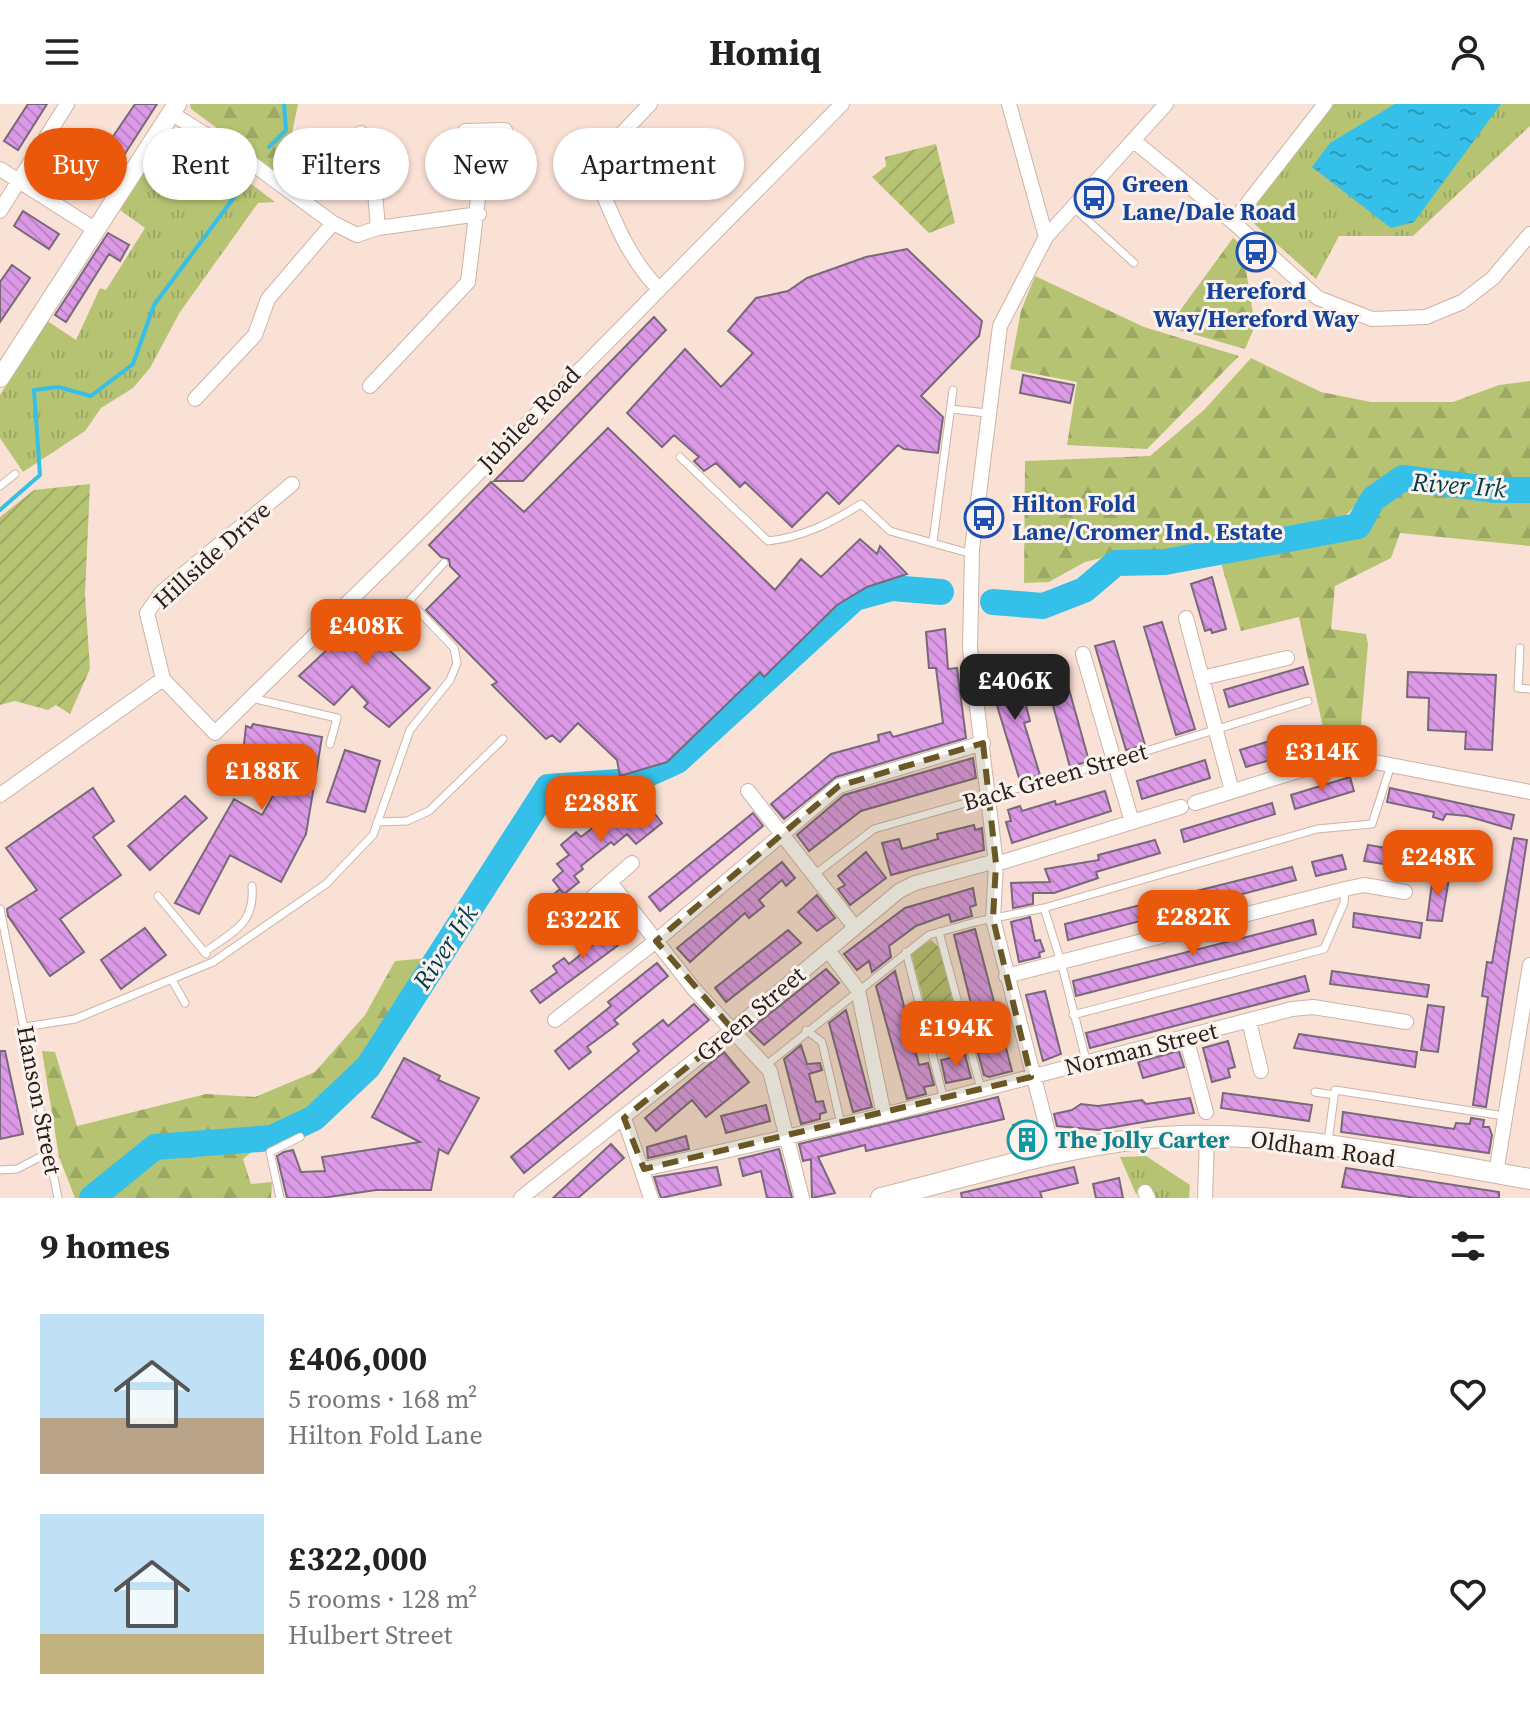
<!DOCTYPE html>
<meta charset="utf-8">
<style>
body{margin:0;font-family:"Source Serif 4",serif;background:#f6f6f6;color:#222;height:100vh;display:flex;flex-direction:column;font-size:30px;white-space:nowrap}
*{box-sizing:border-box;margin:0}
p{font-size:26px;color:#767676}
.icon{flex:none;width:44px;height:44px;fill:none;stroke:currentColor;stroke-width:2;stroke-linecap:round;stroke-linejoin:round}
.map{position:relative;height:1094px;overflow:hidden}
.details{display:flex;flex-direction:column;background:#fff;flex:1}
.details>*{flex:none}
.hud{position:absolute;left:24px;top:24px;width:800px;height:72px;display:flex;gap:16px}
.price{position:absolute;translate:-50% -68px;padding:0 18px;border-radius:16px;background:#ea580c;color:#fff;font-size:26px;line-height:52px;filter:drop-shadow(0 2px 4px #0008)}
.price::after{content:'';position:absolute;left:50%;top:48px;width:24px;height:18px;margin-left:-12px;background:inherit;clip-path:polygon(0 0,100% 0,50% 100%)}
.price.selected{background:#222;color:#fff}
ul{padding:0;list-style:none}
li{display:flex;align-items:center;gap:24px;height:200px;padding:0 40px}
li span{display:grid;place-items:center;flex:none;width:224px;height:160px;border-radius:0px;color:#555}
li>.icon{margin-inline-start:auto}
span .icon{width:96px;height:96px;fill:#fffc;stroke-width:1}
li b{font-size:34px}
h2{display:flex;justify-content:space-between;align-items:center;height:96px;padding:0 40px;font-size:34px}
.pill{padding:0 28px;border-radius:36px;background:#fff;box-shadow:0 2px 6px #0004;font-size:28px;line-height:72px}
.pill.selected{background:#ea580c;color:#fff}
header{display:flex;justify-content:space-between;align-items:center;height:104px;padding:0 40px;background:#fff;font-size:36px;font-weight:700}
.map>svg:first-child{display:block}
.forest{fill:url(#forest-firs)}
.park{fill:url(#park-tufts)}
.garden{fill:url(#garden-furrows)}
.water{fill:url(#water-ripples)}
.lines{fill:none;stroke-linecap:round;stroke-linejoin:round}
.stream{stroke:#34c0e8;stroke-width:4}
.river{stroke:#34c0e8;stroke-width:26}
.building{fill:url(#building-back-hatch);stroke:#78697a;stroke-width:2}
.lane-casing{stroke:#cbb4a8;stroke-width:9}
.street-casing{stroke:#cbb4a8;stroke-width:16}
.secondary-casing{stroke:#cbb4a8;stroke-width:20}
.primary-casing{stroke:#cbb4a8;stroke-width:22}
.lane{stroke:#fff;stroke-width:7}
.street{stroke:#fff;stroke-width:14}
.secondary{stroke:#fff;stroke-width:18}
.primary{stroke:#fff;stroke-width:20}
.marked{fill:#6b5725;fill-opacity:0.2;stroke:#6b5725;stroke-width:6;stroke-dasharray:16 10;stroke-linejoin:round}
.labels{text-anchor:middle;stroke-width:6;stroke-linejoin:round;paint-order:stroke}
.transit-label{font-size:24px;font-weight:bold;fill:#164399;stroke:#fcf2ed;text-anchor:start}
.street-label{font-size:24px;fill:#281f1b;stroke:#fcf2ed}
.culture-label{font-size:24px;font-weight:bold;fill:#0d838f;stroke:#fcf2ed;text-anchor:start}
.water-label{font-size:26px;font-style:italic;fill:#003c4d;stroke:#fcf2ed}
</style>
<header><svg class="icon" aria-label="menu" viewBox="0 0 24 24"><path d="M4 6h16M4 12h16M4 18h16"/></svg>Homiq<svg class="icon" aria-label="person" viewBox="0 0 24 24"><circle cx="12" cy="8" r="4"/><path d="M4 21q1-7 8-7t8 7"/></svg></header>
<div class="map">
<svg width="1530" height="1094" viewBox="0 0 1530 1094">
<defs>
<pattern id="forest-firs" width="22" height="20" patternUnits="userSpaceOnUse" patternTransform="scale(2)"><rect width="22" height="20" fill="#b6c373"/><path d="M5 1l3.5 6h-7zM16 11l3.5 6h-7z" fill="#9ca763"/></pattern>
<pattern id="park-tufts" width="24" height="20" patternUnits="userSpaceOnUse" patternTransform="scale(2)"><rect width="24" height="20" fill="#b6c373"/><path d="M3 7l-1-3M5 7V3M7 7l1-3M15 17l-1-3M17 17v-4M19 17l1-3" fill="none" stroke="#9ca763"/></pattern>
<pattern id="garden-furrows" width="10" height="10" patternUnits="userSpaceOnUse" patternTransform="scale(2)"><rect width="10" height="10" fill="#b6c373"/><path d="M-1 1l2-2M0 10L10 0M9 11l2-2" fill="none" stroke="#9ca763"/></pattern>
<pattern id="water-ripples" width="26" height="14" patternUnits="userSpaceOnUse" patternTransform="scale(2)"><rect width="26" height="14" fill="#34c0e8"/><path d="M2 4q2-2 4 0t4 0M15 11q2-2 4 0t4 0" fill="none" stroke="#2c9bbb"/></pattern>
<pattern id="building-back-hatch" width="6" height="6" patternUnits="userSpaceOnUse" patternTransform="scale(2)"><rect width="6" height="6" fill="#db99e6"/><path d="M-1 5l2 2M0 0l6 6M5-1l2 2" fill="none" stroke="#bc83c5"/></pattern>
</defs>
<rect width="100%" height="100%" fill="#fae1d5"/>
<!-- forest -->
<path class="forest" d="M190,0h108l-14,68 -6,1 -87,-64z
M1233,134l9,7 13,81 -10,23 -77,-22z
M1035,172l109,51 95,29 -92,93 -80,-4 10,-63 -67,-13 11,-58z
M1251,254l70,34 50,10h82l46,-17 31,-4v100l-125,-11 -35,21 -28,28 -144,29 -89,8 -24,6 -36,20 -25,1 1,-122 125,-5 54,-46z
M1406,383l85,11 39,1v47l-130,-13 -9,25 -56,28 -4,43 35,5 2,10 -8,92 -33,10 -28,-129 -58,14 -20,-68 132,-25c21,-15 27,-41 53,-51z
M429,854l-40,64 -25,58 -42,38 -63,28 -16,13 8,25 21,-2 -1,16h-196l-16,-41 -17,-106 13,1 22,74 129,-32 49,3 60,-25 50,-57 30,-54z"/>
<!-- park -->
<path class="park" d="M1334,0h196v22l-117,110h-74l-23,43 -66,-59 3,-16z
M172,24l11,4 92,70 -17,1 -78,109 -30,56 -17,20 -32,20 -16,23 -62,41 -23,-34v-43l46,-75 30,20 24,-52 6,2 39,-62 -25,-18 41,-72z
M1146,1052l44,29 -1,13h-34l-5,-10 -14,6 -16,-37z"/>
<!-- garden -->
<path class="garden" d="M936,40l19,79 -26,10 -57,-56 14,-11 -1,-9z
M90,380l-5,110 5,75 -20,45 -14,-9 -8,5 -33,-9 -15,4v-188l34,-27z
M931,836l7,6 25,86 -29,7 -23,-86z"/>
<!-- water -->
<path class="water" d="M1395,0h106l-87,118 -23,6 -79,-61 18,-24z"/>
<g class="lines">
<!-- stream -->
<path class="stream" d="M269,43l17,-17 -2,-26
M0,406l40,-35 -6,-85 24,-3 33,9 42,-32 21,-59 84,-113"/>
<!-- river -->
<path class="river" d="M993,498l50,4 41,-16 32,-27 49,-1 193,-36 15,-27 30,-21 93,12h34
M92,1094l63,-51 117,-9 42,-20 54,-51 180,-280 85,-6 44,-20 178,-163 37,-10 49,4"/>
</g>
<!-- building -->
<path class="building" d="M28,0h19l-29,46 -14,-9z
M135,0h22l-36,56 -5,-3 -17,26 -12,-8z
M67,32l14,8 -12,20 -14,-9z
M64,65l20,12 -9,13 -20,-12z
M23,107l36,23 -10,15 -35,-23z
M108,129l21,12 -9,16 -11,-7 -43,68 -11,-7z
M907,145l75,72 -3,15 -58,60 22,21 -5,36 -34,-4 -6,-4 -59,59 -12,-12 -35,35 -47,-45 -5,5 -24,-24 -12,8 -10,-10 5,-4 -25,-22 -12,12 -35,-34 58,-64 36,38 32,-34 -25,-22 28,-33 32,-7 19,-13 59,-21z
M12,161l18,13 -30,44v-40z
M654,213l12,13 -143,151h-29z
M1023,271l51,10 -4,18 -50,-10z
M608,324l167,162 26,-31 20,18 39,-38 17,15 3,-8 27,28 -40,13 -30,18 -73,72 -4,-5 -93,90 -47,14 -3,-16 -39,-37 -18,19 -8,-7 -6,4 -54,-54 5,-3 -71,-72 34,-34 -10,-10 -1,-7 -8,-2 -12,-12 62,-63 33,30z
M1212,473l14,52 -14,4 -1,-4 -6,2 -14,-47z
M366,496l35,33 -13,16 42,39 -41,39 -25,-20 4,-4 -16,-17 -18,19 -35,-29 31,-29 -4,-5z
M1162,518l33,107 -19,6 -32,-108z
M945,525l3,40 9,-1 9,70 -130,39 -52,42 -13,-15 60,-50 48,-13 -1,-6 12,-3 3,5 50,-14 -7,-55h-7l-3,-36z
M1114,537l31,104 -19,5 -31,-104z
M1060,553l29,104 -19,6 -29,-105z
M1303,563l5,17 -79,23 -5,-17z
M1009,566l1,5 5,-1 7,16 8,31 -6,2 16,52 -20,6 -32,-105z
M1408,568l88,3 -4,75 -27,-1 1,-17 -38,-2 1,-32 -22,-1z
M253,620l69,13 -16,97 -25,48 -51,-27 -31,59 -24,-11 59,-104 28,16 16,-28 -20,-3 4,-7 -21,-5 5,-46 5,2z
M1320,622l5,18 -79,23 -6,-17z
M345,646l35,11 -15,51 -38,-10z
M973,654l3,20 -115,33 -52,40 -12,-16 47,-40z
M1205,656l5,18 -68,21 -5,-18z
M1350,673l4,14 -59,18 -4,-14z
M93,684l21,33 -21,16 28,38 -61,44 24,33 -34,24 -42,-60 -1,-7 30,-19 -31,-42z
M1390,684l124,27 -3,14 -44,-13 -21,-2 -3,6 -10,-3 1,-5 -47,-10z
M1105,687l6,20 -99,32 -6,-21 5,-1 -3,-11 12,-4 2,5 33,-10 1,4z
M185,692l22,22 -57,52 -22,-24z
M1272,699l3,11 -91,28 -3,-12z
M651,705l11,14 -26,21 -9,-10 -13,11 -3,-3 -30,24 2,3 -9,7 5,6 -15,12 -11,-14 10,-9 -6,-7 12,-9 -8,-10 15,-13 5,5 23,-18 4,6 11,-9 5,6 13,-11 4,6z
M753,709l10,13 -103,85 -11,-14z
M974,721l1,5 7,-2 2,22 -93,25 -9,-32 17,-4 3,10 36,-10 -1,-5z
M1514,734l13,2 -41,267 -13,-2 15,-108 -6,-1 5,-34 5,1z
M1155,736l5,13 -64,19 2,6 -44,15h-21v11l-20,4 -2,-25 39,-1 -5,-13 54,-9 -1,-5z
M1368,741l64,10 -2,16 -66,-10z
M866,748l20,26 -36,27 -12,-16 7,-4 -7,-9z
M1342,751l4,14 -30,7 -4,-14z
M782,758l13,16 -9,8 -4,-6 -23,20 5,6 -15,12 -4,-5 -55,49 -13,-14z
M1292,763l4,13 -228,60 -3,-16z
M1433,772l16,2 -7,43 -15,-1z
M973,784l3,17 -6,2 2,9 -21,6 -2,-8 -33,12 -27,20 2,11 -19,15 -3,-11 -12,9 -13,-16 61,-46z
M560,785l14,17 -8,6 6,8 -16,13 -13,-15 11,-9 -7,-9z
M817,791l18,23 -18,13 -19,-19z
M1354,809l68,10 -2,15 -67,-11z
M1030,813l5,24 5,-1 4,11 -5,2 1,4 -21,5 -8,-40z
M626,814l10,14 -96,71 -9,-12 26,-19 -4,-6 11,-8 5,6z
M1313,816l3,14 -240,62 -3,-15z
M145,824l21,27 -45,34 -20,-29z
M975,825l37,142 -23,6 -5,-2 -6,-22 5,-1 -29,-117z
M788,826l13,13 -75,59 -11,-14z
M657,859l11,13 -54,44 4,4 -31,23 4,5 -22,17 -14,-18 56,-45 -3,-4z
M826,865l13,14 -75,62 -15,-15z
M895,867l24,94 9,-2 6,22 -10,2 2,7 -19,5 -31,-113z
M1332,867l97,14 -2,12 -97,-13z
M1305,872l4,15 -219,57 -4,-15z
M1045,887l16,63 -18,7 -17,-66z
M694,900l15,16 -185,153 -13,-16 128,-106 -6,-7 30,-24 5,6z
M1428,901l16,2 -6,45 -17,-2z
M846,906l26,97 -19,5 -24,-89z
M1299,930l118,18 -2,15 -121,-19z
M1228,937l7,26 -7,2 2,8 -18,5 -9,-34z
M801,941l6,19 13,-1 2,7 -13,4 7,28 7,-1 3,11 -6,2v5l-19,5 -17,-65z
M0,947h5l18,83 -23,5z
M1179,947l5,16 -41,11 -5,-16z
M724,948l25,30 -43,35 -14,-17 -36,31 -11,-13z
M965,951l6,23 -25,5 -5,-23z
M404,954l36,18 -2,4 41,18 -31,56 -9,-5 -8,41h-55l-54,8h-35l-10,-42 7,-4 9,-2 8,22 24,-1 -3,-14 98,-15 -48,-25z
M1223,989l89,12 -3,16 -88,-13z
M998,993l6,22 -138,32 -1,-6 -47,12 17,36 -23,5 -1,-39 -8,2 -4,-17z
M1190,994l4,15 -96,17 -41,-4 -3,-12 18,-4 9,-6 17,2 44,-6 4,4z
M766,1001l4,16 -44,12 -5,-17z
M1343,1008l111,17 2,-6 14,1 1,-6 13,2 -1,7h6l3,8 -3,18 -148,-21z
M1024,1019l3,9 9,-2 3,14 -20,5 -6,-24z
M686,1032l3,13 -41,9 -1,-11z
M611,1040l13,14 -46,40h-25z
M779,1045l13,49h-25l-6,-27 -18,5 -4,-17z
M717,1063l4,18 -60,13 -7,-21z
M1074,1063l4,16 -38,9 2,6h-80l-1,-5z
M1346,1064l153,24v6h-83l-74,-11z
M1119,1074l4,20h-27l-3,-14z"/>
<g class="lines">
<defs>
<path id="lane" d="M1073,103l61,56
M951,305l36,4
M680,353l88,84c35,-4 63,-18 93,-37l29,27 82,23
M0,382l15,-12
M933,437l20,-151
M1520,544l-2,40 12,1
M251,594l86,20 -7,26
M377,718l30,-1 22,-10 74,-72
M814,771l60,-46 240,-68 194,-60
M158,792l48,58
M1044,804l17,54 26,102
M0,805l58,289
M939,828l42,157
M205,848c28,-21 50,-27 47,-66
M906,848l38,148
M172,876l13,23
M1073,911l251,-66 20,-46 1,-13
M25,923l50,-8 138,-57 113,-78 47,-49 37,-105 40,-50 7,-17 -3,-15 -45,-47 35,-38
M806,926l16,12 19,82
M765,962l164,-131 46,-13 69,-14 273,-79 55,-5 19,-59
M1315,988l19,3
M1328,1037l7,-51 169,26
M0,1066l17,-1 31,-16
M280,1094l-10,-46 30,-15"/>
<path id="street" d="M650,0l-41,43 -13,30c17,40 31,79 61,110
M1009,0l37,133
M171,9l80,50 82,60 24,12 21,-7 101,-14
M465,27l40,-1
M361,29l12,36 5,59
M1134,37l99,81 85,76 54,21 54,-2 36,-15 31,-24 37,-44
M0,65l96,61
M0,107l67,-107
M1233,118l92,-118
M370,282l98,-104 18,-151
M195,295l60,-64 13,-36 65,-76
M1186,514l46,173
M1083,550l49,168
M1202,574l85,-20
M163,575l52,54 219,-215 408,-414
M163,575l-16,-66 14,-20 131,-109
M748,687l106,135
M0,691l163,-116
M1195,699l138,-43 21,-2 176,34
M996,760l185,-57
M610,778l83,106 77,83 32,127
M593,793l39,-34
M828,846l30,40 26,125
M1006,872l339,-87 19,-4 41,7
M555,916l101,-79 183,-155 144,-43
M1249,917l12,50
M1186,933l20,75
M624,1014l27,80
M1054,1051l-61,-236 3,-55 -26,-215 2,-99 28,-224 46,-89 120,-133
M644,1065l240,-54 408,-106 21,-2 93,15
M1496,1069l34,-208
M1145,1088l3,6
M521,1094l212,-168 166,-139 16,-8 81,-22
M1205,1094l2,-61"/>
<path id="secondary" d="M0,274l177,-274"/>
<path id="primary" d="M881,1094c91,-22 185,-54 280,-61 118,-8 252,22 369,42"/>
</defs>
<!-- lane casing -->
<use href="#lane" class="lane-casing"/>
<!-- street casing -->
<use href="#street" class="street-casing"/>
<!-- secondary casing -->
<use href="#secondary" class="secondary-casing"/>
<!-- primary casing -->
<use href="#primary" class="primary-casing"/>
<!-- lane -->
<use href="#lane" class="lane"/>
<!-- street -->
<use href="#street" class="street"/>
<!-- secondary -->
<use href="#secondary" class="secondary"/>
<!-- primary -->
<use href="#primary" class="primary"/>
</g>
<!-- marked area -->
<path class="marked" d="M983,639l13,121 -3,55 38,158 -387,92 -20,-51 109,-88 -77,-89 183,-155z"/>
<!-- icons -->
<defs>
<symbol id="bus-ring" viewBox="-11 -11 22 22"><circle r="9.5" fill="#fcf2ed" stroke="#1a4fb4" stroke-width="1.5"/><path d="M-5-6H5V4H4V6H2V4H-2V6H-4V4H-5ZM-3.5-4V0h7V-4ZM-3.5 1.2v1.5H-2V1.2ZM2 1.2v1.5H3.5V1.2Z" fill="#1a4fb4"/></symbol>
<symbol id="building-ring" viewBox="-11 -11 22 22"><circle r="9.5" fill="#fcf2ed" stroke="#0f9aa8" stroke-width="1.5"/><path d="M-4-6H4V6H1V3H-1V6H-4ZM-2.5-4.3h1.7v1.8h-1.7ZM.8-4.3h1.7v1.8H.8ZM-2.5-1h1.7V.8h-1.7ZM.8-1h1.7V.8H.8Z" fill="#0f9aa8"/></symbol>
</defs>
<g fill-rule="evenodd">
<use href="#bus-ring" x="1072" y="72" width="44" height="44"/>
<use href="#bus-ring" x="1234" y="126" width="44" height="44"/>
<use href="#bus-ring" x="962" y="392" width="44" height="44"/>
<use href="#building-ring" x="1005" y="1014" width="44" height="44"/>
</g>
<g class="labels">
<!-- transit labels -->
<g class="transit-label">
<text x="1122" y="88">Green<tspan x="1122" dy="28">Lane/Dale Road</tspan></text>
<text x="1256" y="195" text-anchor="middle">Hereford<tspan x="1256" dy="28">Way/Hereford Way</tspan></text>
<text x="1012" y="408">Hilton Fold<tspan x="1012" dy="28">Lane/Cromer Ind. Estate</tspan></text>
</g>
<!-- street labels -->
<g class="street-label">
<text transform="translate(529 315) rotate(-46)" y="8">Jubilee Road</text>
<text transform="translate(212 451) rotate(-42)" y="8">Hillside Drive</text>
<text transform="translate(1055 673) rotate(-16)" y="8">Back Green Street</text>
<text transform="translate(751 910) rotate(-40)" y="8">Green Street</text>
<text transform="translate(1141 945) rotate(-14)" y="8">Norman Street</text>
<text transform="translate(39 996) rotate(79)" y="8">Hanson Street</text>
<text transform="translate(1323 1045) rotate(8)" y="8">Oldham Road</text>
</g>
<!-- culture labels -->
<g class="culture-label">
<text x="1055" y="1044">The Jolly Carter</text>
</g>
<!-- water labels -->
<g class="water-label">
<text transform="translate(1459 381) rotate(4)" y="9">River Irk</text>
<text transform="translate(445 843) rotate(-57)" y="9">River Irk</text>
</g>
</g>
</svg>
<b class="price" style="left:366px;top:563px">£408K</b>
<b class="price selected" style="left:1015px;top:618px">£406K</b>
<b class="price" style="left:1322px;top:689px">£314K</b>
<b class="price" style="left:262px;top:708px">£188K</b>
<b class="price" style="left:601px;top:740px">£288K</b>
<b class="price" style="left:1438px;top:794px">£248K</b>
<b class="price" style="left:1193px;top:854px">£282K</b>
<b class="price" style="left:583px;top:857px">£322K</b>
<b class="price" style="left:956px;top:965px">£194K</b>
<div class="hud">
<a class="pill selected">Buy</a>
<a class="pill">Rent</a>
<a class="pill">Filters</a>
<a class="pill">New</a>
<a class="pill">Apartment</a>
</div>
</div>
<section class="details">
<h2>9 homes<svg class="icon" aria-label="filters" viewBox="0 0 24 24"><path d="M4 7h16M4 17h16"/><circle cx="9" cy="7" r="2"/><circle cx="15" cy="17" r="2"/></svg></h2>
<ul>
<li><span style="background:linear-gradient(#bfe0f5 65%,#b9a48a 0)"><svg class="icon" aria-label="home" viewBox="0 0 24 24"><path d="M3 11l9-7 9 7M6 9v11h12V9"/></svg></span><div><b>£406,000</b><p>5 rooms · 168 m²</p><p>Hilton Fold Lane</p></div><svg class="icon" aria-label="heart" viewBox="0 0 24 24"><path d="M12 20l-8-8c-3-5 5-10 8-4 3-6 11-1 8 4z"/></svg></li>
<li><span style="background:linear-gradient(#bfe0f5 75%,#c2b280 0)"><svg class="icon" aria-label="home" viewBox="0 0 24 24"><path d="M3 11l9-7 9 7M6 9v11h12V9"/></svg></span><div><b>£322,000</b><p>5 rooms · 128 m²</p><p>Hulbert Street</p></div><svg class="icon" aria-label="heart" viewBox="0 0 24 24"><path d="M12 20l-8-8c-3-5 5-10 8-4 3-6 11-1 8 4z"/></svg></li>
</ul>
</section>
